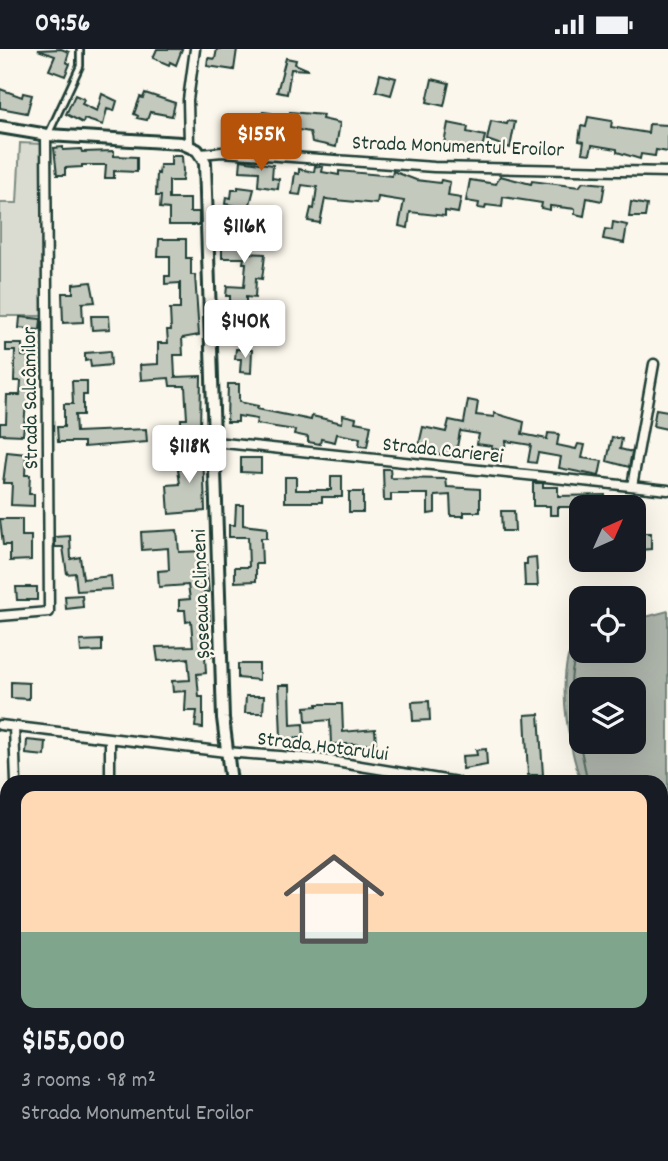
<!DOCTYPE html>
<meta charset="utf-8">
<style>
body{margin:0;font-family:Dekko,sans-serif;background:#242831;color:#f1f3f6;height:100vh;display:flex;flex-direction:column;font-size:26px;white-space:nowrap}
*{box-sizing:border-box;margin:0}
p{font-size:23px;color:#9ea1a6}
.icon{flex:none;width:38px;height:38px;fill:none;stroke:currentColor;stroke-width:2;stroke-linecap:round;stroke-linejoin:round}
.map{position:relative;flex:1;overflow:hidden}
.sheet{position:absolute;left:0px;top:726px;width:668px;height:387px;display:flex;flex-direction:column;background:#171b24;border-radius:21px 21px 0 0;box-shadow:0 7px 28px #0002}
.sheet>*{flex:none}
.needle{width:46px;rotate:45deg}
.fabs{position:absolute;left:569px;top:446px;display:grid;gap:14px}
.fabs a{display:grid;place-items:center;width:77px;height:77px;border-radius:14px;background:#171b24;box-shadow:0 7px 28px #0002;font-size:35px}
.price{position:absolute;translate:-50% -60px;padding:0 16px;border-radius:7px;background:#fff;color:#222;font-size:23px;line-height:46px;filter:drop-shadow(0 2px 4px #0008)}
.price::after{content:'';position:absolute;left:50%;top:42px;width:21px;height:16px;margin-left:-10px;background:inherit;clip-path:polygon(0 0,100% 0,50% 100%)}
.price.current{background:#b45309;color:#fff}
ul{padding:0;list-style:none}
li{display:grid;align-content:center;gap:14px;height:371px;padding:0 21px}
li span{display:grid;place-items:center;height:217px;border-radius:14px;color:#555}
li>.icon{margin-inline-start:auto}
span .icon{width:126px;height:126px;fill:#fffc;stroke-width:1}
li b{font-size:30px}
.status{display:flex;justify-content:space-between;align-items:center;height:49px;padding:0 35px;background:#171b24;direction:ltr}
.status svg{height:19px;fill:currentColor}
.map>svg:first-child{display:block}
.green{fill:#dbdcd1;stroke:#7d8c82;stroke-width:2}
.water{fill:#adb4aa;stroke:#74847b;stroke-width:2;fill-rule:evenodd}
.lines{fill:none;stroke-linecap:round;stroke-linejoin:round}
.shore{stroke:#586d63;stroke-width:2}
.building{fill:#c4c9be;stroke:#1f3d34;stroke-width:2}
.lane-casing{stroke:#1f3d34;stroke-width:10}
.street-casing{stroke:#1f3d34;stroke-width:13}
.secondary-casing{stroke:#1f3d34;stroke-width:16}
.path{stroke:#1f3d34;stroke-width:2;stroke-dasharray:5 5;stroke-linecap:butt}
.lane{stroke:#fbf7ec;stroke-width:4.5}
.street{stroke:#fbf7ec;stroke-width:8}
.secondary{stroke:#fbf7ec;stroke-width:10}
.labels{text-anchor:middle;stroke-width:5;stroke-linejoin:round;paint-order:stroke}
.street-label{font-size:21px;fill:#1f3d34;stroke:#fbf7ec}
</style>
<div class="status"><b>09:56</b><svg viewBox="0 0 49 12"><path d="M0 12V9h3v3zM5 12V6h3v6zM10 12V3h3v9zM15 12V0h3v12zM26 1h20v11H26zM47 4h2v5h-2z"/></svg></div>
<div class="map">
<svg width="668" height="1112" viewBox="0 0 668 1112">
<rect width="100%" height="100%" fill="#fbf7ec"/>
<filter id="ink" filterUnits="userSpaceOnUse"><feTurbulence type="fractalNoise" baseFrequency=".0143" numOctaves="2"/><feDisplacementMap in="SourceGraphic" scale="14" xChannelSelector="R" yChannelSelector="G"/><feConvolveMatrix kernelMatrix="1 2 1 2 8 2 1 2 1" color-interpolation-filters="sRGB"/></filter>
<g filter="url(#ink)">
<!-- green -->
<path class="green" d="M20,94l23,1 -1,172h-42v-113h17z
M668,956v100l-6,-2v-77z"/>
<!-- water -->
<path class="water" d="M668,562v198l-6,-1v-26h-81c-12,-37 -22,-87 -13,-125 2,-7 8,-12 13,-18v12h53v-31zM581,640h53v53h-53z"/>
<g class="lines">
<!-- shore -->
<path class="shore" d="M581,601c-24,27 3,100 6,132"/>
</g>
<!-- building -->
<path class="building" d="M61,0l8,3 -3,10 4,2 -5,12 -16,-6 6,-14 -17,-6z
M157,0h25l-6,16 -6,-3 -1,3 -16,-7z
M217,0h20l-3,21 -27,-4 1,-8 7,1z
M286,9l10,2 -1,4 14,6 -18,-1 -4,25 -10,-2z
M380,25l16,4 -5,17 -15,-4z
M432,30l17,4 -5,23 -17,-4z
M0,40l22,8 1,-4 9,2 -5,18 -27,-5z
M145,44l30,10 -3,13 -22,-4 -3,8 -10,-2 1,-2 -4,-2 6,-17 3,1z
M102,45l15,7 -3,10 -7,-2 -4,16 -19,-6 -1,4 -17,-9 9,-19 9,4 -2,5 15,7z
M263,63l8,1 -5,25 -40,-7 2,-12 33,4z
M290,63l33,3 -1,4 18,4 -4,24 -24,-5 -2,-10 -23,-4z
M588,68l24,4 -1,6 37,6 1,-9 19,1v27l-12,-2 -1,6 -14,-2 -1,5 -23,-7v-3l-25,-4 -2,9 -8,-1 2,-11 -5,-1 2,-15 5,1z
M491,72l16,3 1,-3 7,1 -5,26 -23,-8z
M448,74l20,4 -1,5 18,4 -4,16 -17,-4 -1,3 -20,-2z
M63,98v3l18,-1 1,3 32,-1v5l23,1v15l-23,-1v7h-9l1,-13h-24v2l-17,1v7h-8l-3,-27z
M171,107h11l1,15 -1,10h-13v18h21v13h9v13h-30v-16l-9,-1 1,-12h-5l1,-23 2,1 1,-9h11z
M241,111l32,5 -1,13 7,1 -1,10 -20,-3 1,-14 -19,-1z
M315,117l8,1 -1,5 17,3v-4l53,5 1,-5 23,9 24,3 1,-3 9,2 -2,14 13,2 -3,15 -13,-2v5l-35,-4 -2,16 -9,-2 5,-25 -26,-4 -1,7 -52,-5 -5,24 -12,-2 3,-13 3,1 3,-22 -15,-2 -2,10 -8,-1 3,-21 4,1v-5l15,3z
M500,127l31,8 1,-3 47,6 4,-5 22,2 -3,17 -15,-3 -3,18 -9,-2v-5l-25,-3v4l-9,-2 1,-5 -39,-6 -1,10 -16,-2 -1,4 -7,-1 1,-5 -13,-2 4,-21 26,4z
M238,138l16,2 -5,19 -24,-4 1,-7 5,1 1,-8h6z
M631,153l16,3 -2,12h-16z
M246,164l23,3 -2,12 -14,-2 -4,27 16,1 -1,10 -2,15 -6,-1 -1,20 -9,-1v32h-13l1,-13h-4v-20h-4l1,-10 17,1 2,-24h-3l1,-5h-22v-14l5,-18 17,2z
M613,173l14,3 -3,18 -21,-4 2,-10 7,1z
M159,190h27v19h5v17h4l4,60 -17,3 1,17h-9l1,22 26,-1 -1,55 -19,1v-13h6l-2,-33h-15l-1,-8 -28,2 -1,-15 18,-1v-21h10l-1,-13h4l-1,-21h10v-26l-15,1v-8h5v-20h-12z
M91,233l4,20 -13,1 1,19 -20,1 -1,-30h11v-9z
M91,267h18l1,13 -18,1z
M20,268l21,2 -1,11 -21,-2z
M6,295h16v12l12,1 -2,47h-6l-3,31 -23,-1v-11h6l1,-28h13l1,-14h-7l1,-30h-9z
M236,300l16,1 -1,23 -11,-1 1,-13h-6z
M110,302l1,14 -20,2 -1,-7 -5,1v-8z
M72,332h15v14h-4v20h-8l1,17 70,-3 1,13 -63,5v-5h-26l-1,-15h7v-23h9z
M228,335h11v18l19,4 -1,3 54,11 1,-4 30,7 1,-8 13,3 -1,4 16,3 -4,22 -8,-1 1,-8 -23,-4 -2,8 -14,-3 -1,5 -12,-2v-5l-14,-3 1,-4 -39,-6 1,-5 -19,-3v6h-11z
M468,351l10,2 -2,13 18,2v-4l30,9 -2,12 25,5 1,-6 11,1 -2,11 19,4 2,-5 7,1 -3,13 20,3 -3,15 -40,-8 2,-11 -23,-4 -2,10 -8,-1 3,-17 -25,-4 -2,10 -13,-3 1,-2 -15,-2 2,-10 -19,-3 -5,27 -37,-9 5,-22 23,5 3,-12 15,3z
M656,360l12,2 -1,18 -14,-3z
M612,388l10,2 -2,10 12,3 -3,15 -22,-6z
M203,401l2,61 -36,3 -2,-29 13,-1 -2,-15h5l-1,-18z
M7,403l19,2 -1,21h5l-1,19h5v12l-23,-1 1,-22h-9z
M241,409h20v15l-20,-1z
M383,420h7l1,9 55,1 1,8 33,2v23h-16v4h-13l-1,-21 -15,1v17l-7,1v-20h-37v7h-7z
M331,427h11v21h-20v5h-37v-25h11v13h35z
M533,434h10v4h15v9l47,-1v3h15l-1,9h-61v8h-8v-9h-17z
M349,443h14v20h-14z
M236,456h7v20l24,3v10h-6l1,26h-6v17l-21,1v-15h14l-1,-30h-19v-12h6z
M501,462h13l1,20h-13z
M0,470h22v17h9v24l-21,1v-16h-7z
M177,481l2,22 26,-1 4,41h-5l1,20 4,-1 1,9h-4l2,25h3l1,11h-7l1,17 -9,1 2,23h4v31l-8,-1 2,-16h-12l1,-20 -13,1 -1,-11 18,-1 -2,-22 -30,3 -2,-14 37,-1 -2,-25 -5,1 -1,-12h-6v-10l11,-1 -2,-14 -29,2 -1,-16 11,-1 -1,-22 -26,2 -1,-18z
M634,484h17v16l-11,1 -1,-8h-5z
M70,487l1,23 9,-2 3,22 28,-3 1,13 -35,2 -2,-18 -8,1 -4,-27h-8v-10z
M536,508l2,29h-13l-1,-22h3v-6z
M16,538h21v13h-20z
M82,546l1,12 -17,2 -1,-13z
M102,591v11l-21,1 -1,-11z
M238,615h21v16l-21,-2z
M11,633l18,1v16l-18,-1z
M279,636h11l1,40 12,-1 1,14h-23z
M246,647h18l-1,17h-18z
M429,652l1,19 -17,1 -1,-19z
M317,655h25l1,28 32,-3 1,15h-45l-1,-24 -24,2 -1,-15 12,-1z
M539,665l4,61h-15l-3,-60z
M27,691l19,2 -1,14 -19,-2z
M486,700l1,16 -24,4 -1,-13 15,-1 -1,-5z"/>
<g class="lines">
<defs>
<path id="lane" d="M48,86l32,-69v-17"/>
<path id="street" d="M189,95l-1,-44 7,-51
M201,105l21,-2 212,15 234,5
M215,393l453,48
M632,437l22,-122
M0,567l49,-4 -3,-478
M0,676l226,27 92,7 139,23
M14,678l2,55
M110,733v-43
M645,1106l1,6"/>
<path id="secondary" d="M0,78l48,8 133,8 16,7 8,12 18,556 8,64
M296,1106l1,6"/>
</defs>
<!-- lane casing -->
<use href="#lane" class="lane-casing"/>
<!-- street casing -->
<use href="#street" class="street-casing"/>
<!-- secondary casing -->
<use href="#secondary" class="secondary-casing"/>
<!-- path -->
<path class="path" d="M662,805l6,2
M662,817l6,-1
M662,861l6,1
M664,912l4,-11"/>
<!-- lane -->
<use href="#lane" class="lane"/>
<!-- street -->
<use href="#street" class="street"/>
<!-- secondary -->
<use href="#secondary" class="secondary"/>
</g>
</g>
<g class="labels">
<!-- street labels -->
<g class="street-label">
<text transform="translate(458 96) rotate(2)" y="7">Strada Monumentul Eroilor</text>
<text transform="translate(29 349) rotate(-91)" y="7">Strada Salcâmilor</text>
<text transform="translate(443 400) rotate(6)" y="7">Strada Carierei</text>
<text transform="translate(200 545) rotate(-92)" y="7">Șoseaua Clinceni</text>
<text transform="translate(323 696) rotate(7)" y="7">Strada Hotarului</text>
</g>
</g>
</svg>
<div class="fabs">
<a><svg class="needle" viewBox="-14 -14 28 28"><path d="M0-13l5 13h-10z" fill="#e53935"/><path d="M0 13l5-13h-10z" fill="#9ea1a6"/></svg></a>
<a><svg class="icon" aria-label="locate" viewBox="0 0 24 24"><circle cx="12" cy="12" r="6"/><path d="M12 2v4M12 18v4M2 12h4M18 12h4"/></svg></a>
<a><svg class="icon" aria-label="layers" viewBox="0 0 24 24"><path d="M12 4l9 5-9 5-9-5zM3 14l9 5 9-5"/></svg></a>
</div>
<b class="price current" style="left:261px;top:124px">$155K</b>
<b class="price" style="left:244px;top:216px">$116K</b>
<b class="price" style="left:245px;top:311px">$140K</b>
<b class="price" style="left:189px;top:436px">$118K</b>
<section class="sheet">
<ul>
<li><span style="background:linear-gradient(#ffd9b3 65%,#7fa58c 0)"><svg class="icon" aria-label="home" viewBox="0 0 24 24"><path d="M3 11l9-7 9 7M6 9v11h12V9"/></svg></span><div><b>$155,000</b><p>3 rooms · 98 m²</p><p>Strada Monumentul Eroilor</p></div></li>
</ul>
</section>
</div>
